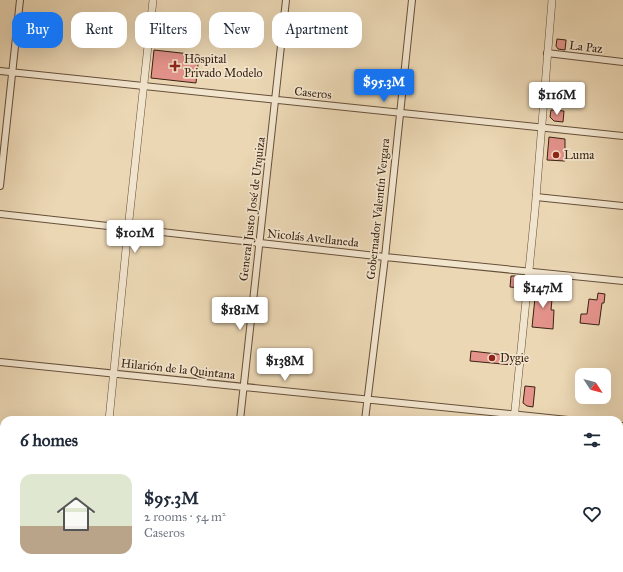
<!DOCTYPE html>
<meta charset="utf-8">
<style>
body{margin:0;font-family:"IM FELL Great Primer",serif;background:#f6f6f7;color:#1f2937;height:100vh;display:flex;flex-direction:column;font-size:15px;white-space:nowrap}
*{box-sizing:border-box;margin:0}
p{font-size:13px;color:#747a83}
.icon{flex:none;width:22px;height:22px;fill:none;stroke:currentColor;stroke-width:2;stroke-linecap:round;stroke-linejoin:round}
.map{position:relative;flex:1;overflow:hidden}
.sheet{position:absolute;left:0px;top:416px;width:623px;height:156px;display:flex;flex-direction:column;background:#fff;border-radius:12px 12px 0 0;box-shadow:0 4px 16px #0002}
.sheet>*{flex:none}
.top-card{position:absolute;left:12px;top:12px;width:400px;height:36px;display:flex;gap:8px}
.needle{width:26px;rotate:126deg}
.fabs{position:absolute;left:575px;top:368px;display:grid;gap:8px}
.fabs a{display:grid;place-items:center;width:36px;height:36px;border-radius:8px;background:#fff;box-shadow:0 4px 16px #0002;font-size:20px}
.price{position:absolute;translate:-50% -34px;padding:0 9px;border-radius:4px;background:#fff;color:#222;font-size:13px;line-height:26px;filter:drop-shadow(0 1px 2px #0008)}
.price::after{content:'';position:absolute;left:50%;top:24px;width:12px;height:9px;margin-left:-6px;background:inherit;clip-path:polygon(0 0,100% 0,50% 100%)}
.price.active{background:#1a73e8;color:#fff}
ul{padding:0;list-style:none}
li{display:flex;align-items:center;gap:12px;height:100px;padding:0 20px}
li span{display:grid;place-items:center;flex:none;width:112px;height:80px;border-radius:12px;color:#555}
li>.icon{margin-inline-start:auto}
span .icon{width:48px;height:48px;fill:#fffc;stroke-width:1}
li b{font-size:17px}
h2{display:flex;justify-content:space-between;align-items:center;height:48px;padding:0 20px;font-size:17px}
.tag{padding:0 14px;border-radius:12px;background:#fff;box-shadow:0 4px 16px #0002;font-size:14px;line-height:36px}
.tag.active{background:#1a73e8;color:#fff}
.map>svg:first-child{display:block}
.building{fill:#e4938b;stroke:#3a2212}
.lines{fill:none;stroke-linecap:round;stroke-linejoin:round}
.minor-casing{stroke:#664f3a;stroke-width:8}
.tertiary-casing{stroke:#664f3a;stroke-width:8}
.secondary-casing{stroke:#3a2212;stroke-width:10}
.minor{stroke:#f2e5ce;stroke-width:6}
.tertiary{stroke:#f2e5ce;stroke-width:7}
.secondary{stroke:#f2e5ce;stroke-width:8}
.poi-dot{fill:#8f2418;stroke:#f2e5ce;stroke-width:1.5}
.labels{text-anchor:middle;stroke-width:3.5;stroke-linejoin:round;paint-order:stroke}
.street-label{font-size:12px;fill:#3a2212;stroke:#f2e5ce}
.poi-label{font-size:12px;fill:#3a2212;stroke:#f2e5ce;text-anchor:start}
</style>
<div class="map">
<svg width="623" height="572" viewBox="0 0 623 572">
<rect width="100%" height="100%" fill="#ebd7b4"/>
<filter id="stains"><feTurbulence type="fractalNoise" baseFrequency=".005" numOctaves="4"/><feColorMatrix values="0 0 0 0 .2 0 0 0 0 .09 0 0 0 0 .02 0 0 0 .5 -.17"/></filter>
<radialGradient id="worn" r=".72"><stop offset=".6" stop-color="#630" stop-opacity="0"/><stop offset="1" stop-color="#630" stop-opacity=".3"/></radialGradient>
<!-- building -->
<path class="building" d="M557,39l9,1 -1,10 -7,-1 -2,-3z
M154,50l45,5 -3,28 -45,-5z
M551,110l13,1 -1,11 -9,-1 -4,-4z
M549,137l16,2v22l-18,-1z
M511,276h11v12l-12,-1z
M536,288l17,1 -2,21h3l-1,19 -21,-2z
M598,293l7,1 -1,9h-2l-3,22 -19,-2 1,-9h6l2,-15 8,1z
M471,351l43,5 -1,9 -43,-4z
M525,386l10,1 -2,20 -6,-1 -4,-3z"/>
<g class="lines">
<defs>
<path id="minor" d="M547,53l76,9
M0,71l623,65
M0,186l20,-186
M536,197l87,9
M0,214l385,43 238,24
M0,362l568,58
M240,420l46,-420
M365,420l20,-163 27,-257
M619,426h4
M361,568l2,4
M253,572l1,-4"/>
<path id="tertiary" d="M109,420l19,-191 25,-229
M514,420l21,-210 17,-210
M119,572v-4
M502,572v-4"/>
<path id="secondary" d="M0,484l4,1
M0,510l4,1
M294,568l21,4
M419,568l20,4"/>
</defs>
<!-- minor casing -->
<use href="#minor" class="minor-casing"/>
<!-- tertiary casing -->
<use href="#tertiary" class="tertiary-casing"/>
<!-- secondary casing -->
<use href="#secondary" class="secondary-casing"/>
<!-- minor -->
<use href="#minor" class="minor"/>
<!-- tertiary -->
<use href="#tertiary" class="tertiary"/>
<!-- secondary -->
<use href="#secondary" class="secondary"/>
</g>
<!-- markers -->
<g class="poi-dot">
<path d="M173 60h4v4h4v4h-4v4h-4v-4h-4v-4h4z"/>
<circle cx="556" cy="155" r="4"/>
<circle cx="492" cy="358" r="4"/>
</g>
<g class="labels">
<!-- street labels -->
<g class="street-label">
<text transform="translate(586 47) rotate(7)" y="4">La Paz</text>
<text transform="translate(313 93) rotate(6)" y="4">Caseros</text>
<text transform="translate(252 209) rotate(-83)" y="4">General Justo José de Urquiza</text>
<text transform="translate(378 209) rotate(-84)" y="4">Gobernador Valentín Vergara</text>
<text transform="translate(313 238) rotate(6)" y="4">Nicolás Avellaneda</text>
<text transform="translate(178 369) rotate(6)" y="4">Hilarión de la Quintana</text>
</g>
<!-- poi labels -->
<g class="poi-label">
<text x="184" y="63">Hospital<tspan x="184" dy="14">Privado Modelo</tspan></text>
<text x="564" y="159">Luma</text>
<text x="500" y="362">Dygie</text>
</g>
</g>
<rect width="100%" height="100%" filter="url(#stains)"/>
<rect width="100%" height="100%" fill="url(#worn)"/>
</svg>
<div class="fabs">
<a><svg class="needle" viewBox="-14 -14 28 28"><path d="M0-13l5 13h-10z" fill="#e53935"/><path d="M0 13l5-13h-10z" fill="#747a83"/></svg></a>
</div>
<b class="price active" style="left:384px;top:103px">$95.3M</b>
<b class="price" style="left:557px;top:116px">$116M</b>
<b class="price" style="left:135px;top:254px">$101M</b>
<b class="price" style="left:543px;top:309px">$147M</b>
<b class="price" style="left:240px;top:331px">$181M</b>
<b class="price" style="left:285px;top:382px">$138M</b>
<div class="top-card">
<a class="tag active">Buy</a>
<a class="tag">Rent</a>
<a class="tag">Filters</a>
<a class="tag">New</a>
<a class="tag">Apartment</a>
</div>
<section class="sheet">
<h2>6 homes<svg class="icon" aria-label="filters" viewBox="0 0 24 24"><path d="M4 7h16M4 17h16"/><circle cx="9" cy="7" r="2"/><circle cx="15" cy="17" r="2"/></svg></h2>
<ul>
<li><span style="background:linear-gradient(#dfe7d0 65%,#b9a48a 0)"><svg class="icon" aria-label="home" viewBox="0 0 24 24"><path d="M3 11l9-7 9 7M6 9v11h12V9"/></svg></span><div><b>$95.3M</b><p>2 rooms · 54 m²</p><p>Caseros</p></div><svg class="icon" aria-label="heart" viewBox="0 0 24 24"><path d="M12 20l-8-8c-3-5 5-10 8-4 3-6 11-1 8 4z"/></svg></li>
</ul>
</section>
</div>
